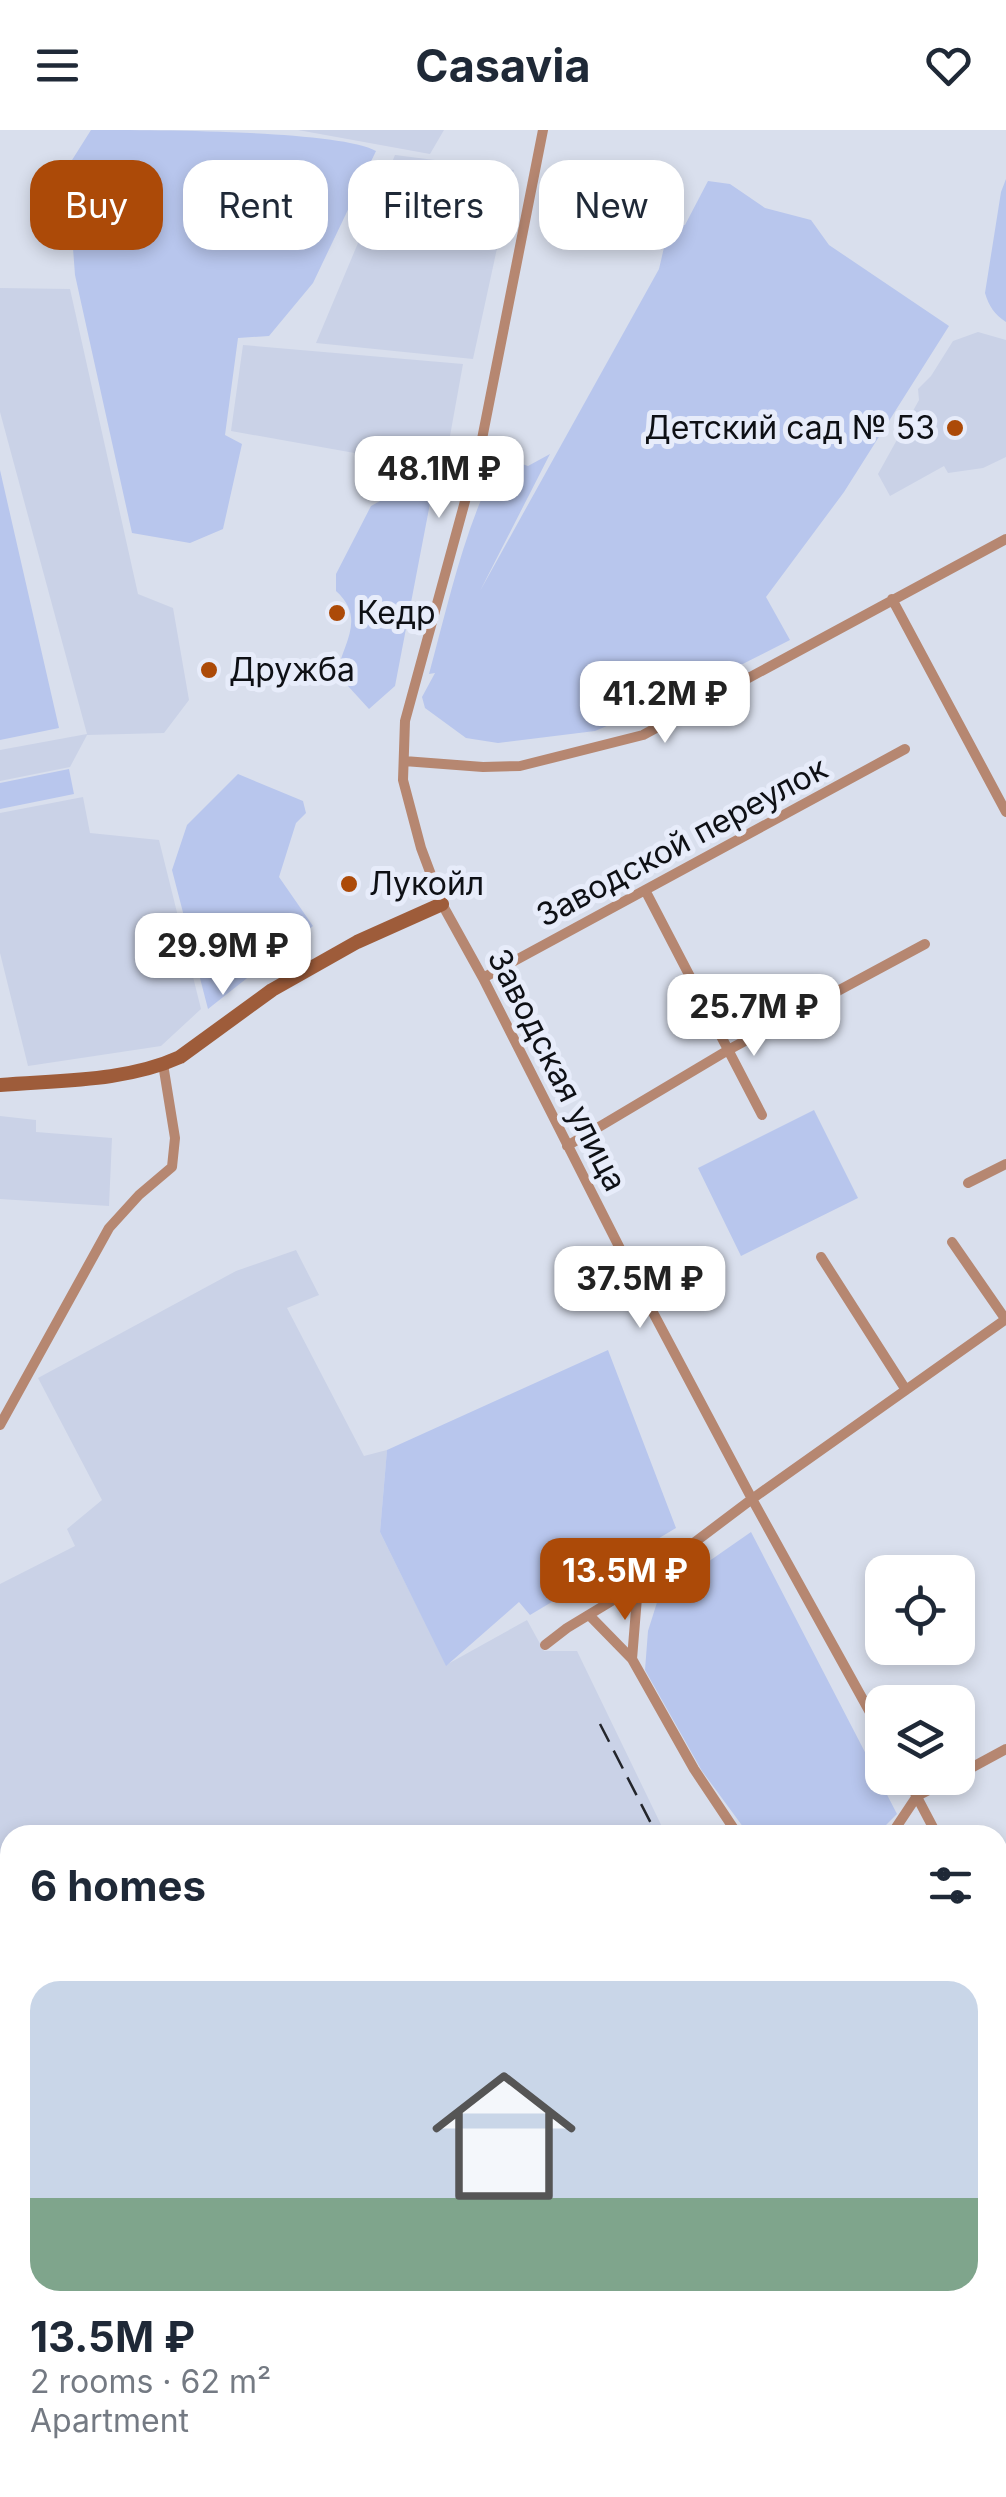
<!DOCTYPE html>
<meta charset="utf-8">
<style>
body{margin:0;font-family:Inter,sans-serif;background:#f2f2f3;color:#1f2937;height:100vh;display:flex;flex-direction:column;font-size:38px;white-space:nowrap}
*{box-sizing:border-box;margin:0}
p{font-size:32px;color:#747a83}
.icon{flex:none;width:55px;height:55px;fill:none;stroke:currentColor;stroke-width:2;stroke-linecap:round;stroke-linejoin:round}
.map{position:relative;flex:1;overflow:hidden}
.side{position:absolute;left:0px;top:1695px;width:1008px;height:672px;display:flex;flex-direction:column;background:#fff;border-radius:30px 30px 0 0;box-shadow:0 5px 15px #0003}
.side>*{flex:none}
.hud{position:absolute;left:30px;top:30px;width:948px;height:90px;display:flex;gap:20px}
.controls{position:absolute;left:865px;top:1425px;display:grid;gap:20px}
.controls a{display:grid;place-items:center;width:110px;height:110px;border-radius:20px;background:#fff;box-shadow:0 5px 15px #0003;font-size:50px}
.price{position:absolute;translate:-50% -85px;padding:0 22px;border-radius:20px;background:#fff;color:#222;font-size:32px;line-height:65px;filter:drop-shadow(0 2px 5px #0008)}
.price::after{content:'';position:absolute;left:50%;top:60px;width:30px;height:22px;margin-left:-15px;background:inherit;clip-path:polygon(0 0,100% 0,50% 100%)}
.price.active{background:#ac4a08;color:#fff}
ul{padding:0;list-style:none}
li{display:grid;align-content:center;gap:20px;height:530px;padding:0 30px}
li+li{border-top:2px solid #e0e1e3}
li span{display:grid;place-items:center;height:310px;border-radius:30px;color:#555}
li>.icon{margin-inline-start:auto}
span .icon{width:180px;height:180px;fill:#fffc;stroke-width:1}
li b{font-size:42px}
h2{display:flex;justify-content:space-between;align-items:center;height:120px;padding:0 30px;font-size:42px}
.tag{padding:0 35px;border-radius:30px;background:#fff;box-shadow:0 5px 15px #0003;font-size:35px;line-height:90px}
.tag.active{background:#ac4a08;color:#fff}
header{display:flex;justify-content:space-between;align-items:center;height:130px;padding:0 30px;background:#fff;font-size:45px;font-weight:700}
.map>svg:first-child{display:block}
.built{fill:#cad2e7}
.green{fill:#b8c6ed}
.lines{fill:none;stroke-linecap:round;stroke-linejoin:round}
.street{stroke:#b68771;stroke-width:10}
.secondary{stroke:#9e5c3a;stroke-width:14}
.rail{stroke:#24262c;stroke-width:2.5;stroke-dasharray:20 10;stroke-linecap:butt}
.poi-dot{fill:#ac4a08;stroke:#e7ecfa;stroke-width:4}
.labels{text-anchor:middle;stroke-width:10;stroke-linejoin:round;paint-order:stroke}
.poi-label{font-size:32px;fill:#0e1015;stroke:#e7ecfa;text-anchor:start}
.street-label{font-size:32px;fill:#0e1015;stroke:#e7ecfa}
</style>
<header><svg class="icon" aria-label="menu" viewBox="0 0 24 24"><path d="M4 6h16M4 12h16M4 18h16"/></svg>Casavia<svg class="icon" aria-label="heart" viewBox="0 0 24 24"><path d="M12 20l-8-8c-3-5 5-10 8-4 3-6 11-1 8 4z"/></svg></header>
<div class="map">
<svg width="1006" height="2367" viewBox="0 0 1006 2367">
<rect width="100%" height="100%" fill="#d9dfed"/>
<!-- built -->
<path class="built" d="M298,0h146l-14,24z
M395,25l119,15 -41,189 -157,-16z
M0,158l70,1 68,305 35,14 16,92 -25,33 -77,2 -17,32 -70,14v-31l87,-16 -87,-322z
M978,202l28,8v117l-23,11 -35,5 -4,-7 -54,30 -12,-22 41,-74 -1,-11 13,-13 22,-35z
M243,215l220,19 -19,105 -213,-38z
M83,667l7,36 69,7 42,169 -40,37 -133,20 -28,-113v-140z
M0,986l36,4v12l76,6 -3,68 -109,-7z
M296,1120l23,45 -32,13 77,148 23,-6 -7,82 66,133 81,-45 17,31h33l89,184h-656v617l-10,-2v-866l75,-38 -8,-17 35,-29 -64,-122 198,-107z
M157,2358h483l-6,9h-472z"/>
<!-- green -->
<path class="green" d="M91,0c56,0 248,0 285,21l-63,132 -44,53 -31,2 -13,97 17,9 -19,85 -33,14 -58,-10 -57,-258 -8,-107z
M1006,49v143c-12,-8 -17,-16 -21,-29l16,-101z
M708,51l22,3 35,24 46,12 18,25 120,81 -105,166 -78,105 24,43 -99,50 -96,41 -97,12 -32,-5 -41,-30 -3,-11 13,-24 -6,1c20,-73 36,-150 72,-217l27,9 22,-12 -70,137 179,-322 10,-43 16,-1z
M0,340l59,258 -59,12z
M402,359l30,4 -37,193 -26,23 -32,-35c5,-30 30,-55 -1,-83v-17l35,-68z
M69,639l5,25 -74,15v-26z
M238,644l65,27 3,12 -10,10 -17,54 34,49 -105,83 -36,-139 15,-45z
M814,980l44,88 -117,58 -43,-88z
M608,1220l68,178 -146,87 -11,-13 -73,64 -66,-134 7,-82z
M751,1402l146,282 -21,21h-127l-47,-64 -57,-101 3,-39 11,-35z"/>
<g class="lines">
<!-- street -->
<path class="street" d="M543,0l-61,309 -77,282 -2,59 18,68 21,56 41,74 157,310 112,211 130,235
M892,469l114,213
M404,631l79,6 37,-1 123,-31 363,-196
M645,760l117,225
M483,848l422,-229
M567,1016l163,-97 195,-105
M968,1053l38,-19
M952,1112l54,78
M821,1127l85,133
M0,1295l109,-197 30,-33 33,-28 3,-29 -12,-74
M638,1455l-6,74 62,110 44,66
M589,1485l43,44
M545,1515l22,-17 71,-43 114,-86 254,-180
M958,1645l48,-26
M907,1648l30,57
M891,1705l26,-39 35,-18
M998,1826l8,17"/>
<!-- secondary -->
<path class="secondary" d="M0,955c59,-5 125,-3 180,-28l92,-67 85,-48 85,-38"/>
<!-- rail -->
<path class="rail" d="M600,1594l57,111
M0,1929l10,20
M0,2067l10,20
M0,2138l10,13
M0,2185l10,9
M998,2187l8,2
M998,2205l8,-1
M0,2245l10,5
M998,2290l8,-5
M998,2324l8,-8
M543,2367l17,-9
M852,2367l18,-9
M960,2367l8,-9"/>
</g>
<!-- markers -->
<g class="poi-dot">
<circle cx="955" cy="298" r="10"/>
<circle cx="337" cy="483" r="10"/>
<circle cx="209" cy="540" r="10"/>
<circle cx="349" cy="754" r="10"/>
</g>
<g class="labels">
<!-- poi labels -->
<g class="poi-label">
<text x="935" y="309" text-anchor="end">Детский сад № 53</text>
<text x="357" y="494">Кедр</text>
<text x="229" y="551">Дружба</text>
<text x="369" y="765">Лукойл</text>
</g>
<!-- street labels -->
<g class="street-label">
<text transform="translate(682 712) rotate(-28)" y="11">Заводской переулок</text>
<text transform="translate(557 940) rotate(63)" y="11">Заводская улица</text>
</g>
</g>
</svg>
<div class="controls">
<a><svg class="icon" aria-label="locate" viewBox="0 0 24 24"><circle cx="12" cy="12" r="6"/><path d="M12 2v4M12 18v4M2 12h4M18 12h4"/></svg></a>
<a><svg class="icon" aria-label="layers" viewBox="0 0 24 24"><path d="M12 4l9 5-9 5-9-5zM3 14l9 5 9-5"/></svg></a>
</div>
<b class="price" style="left:439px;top:391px">48.1M ₽</b>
<b class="price" style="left:665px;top:616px">41.2M ₽</b>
<b class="price" style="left:223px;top:868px">29.9M ₽</b>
<b class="price" style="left:754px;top:929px">25.7M ₽</b>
<b class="price" style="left:640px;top:1201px">37.5M ₽</b>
<b class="price active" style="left:625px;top:1493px">13.5M ₽</b>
<div class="hud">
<a class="tag active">Buy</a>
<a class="tag">Rent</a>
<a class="tag">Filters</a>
<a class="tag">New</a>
</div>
<section class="side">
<h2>6 homes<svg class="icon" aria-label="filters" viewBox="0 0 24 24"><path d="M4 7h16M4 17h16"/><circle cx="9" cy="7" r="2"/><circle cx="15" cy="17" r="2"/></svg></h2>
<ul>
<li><span style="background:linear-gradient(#c9d6e8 70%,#7fa58c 0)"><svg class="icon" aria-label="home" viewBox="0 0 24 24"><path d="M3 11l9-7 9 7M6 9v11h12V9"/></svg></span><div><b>13.5M ₽</b><p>2 rooms · 62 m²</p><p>Apartment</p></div></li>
</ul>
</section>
</div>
